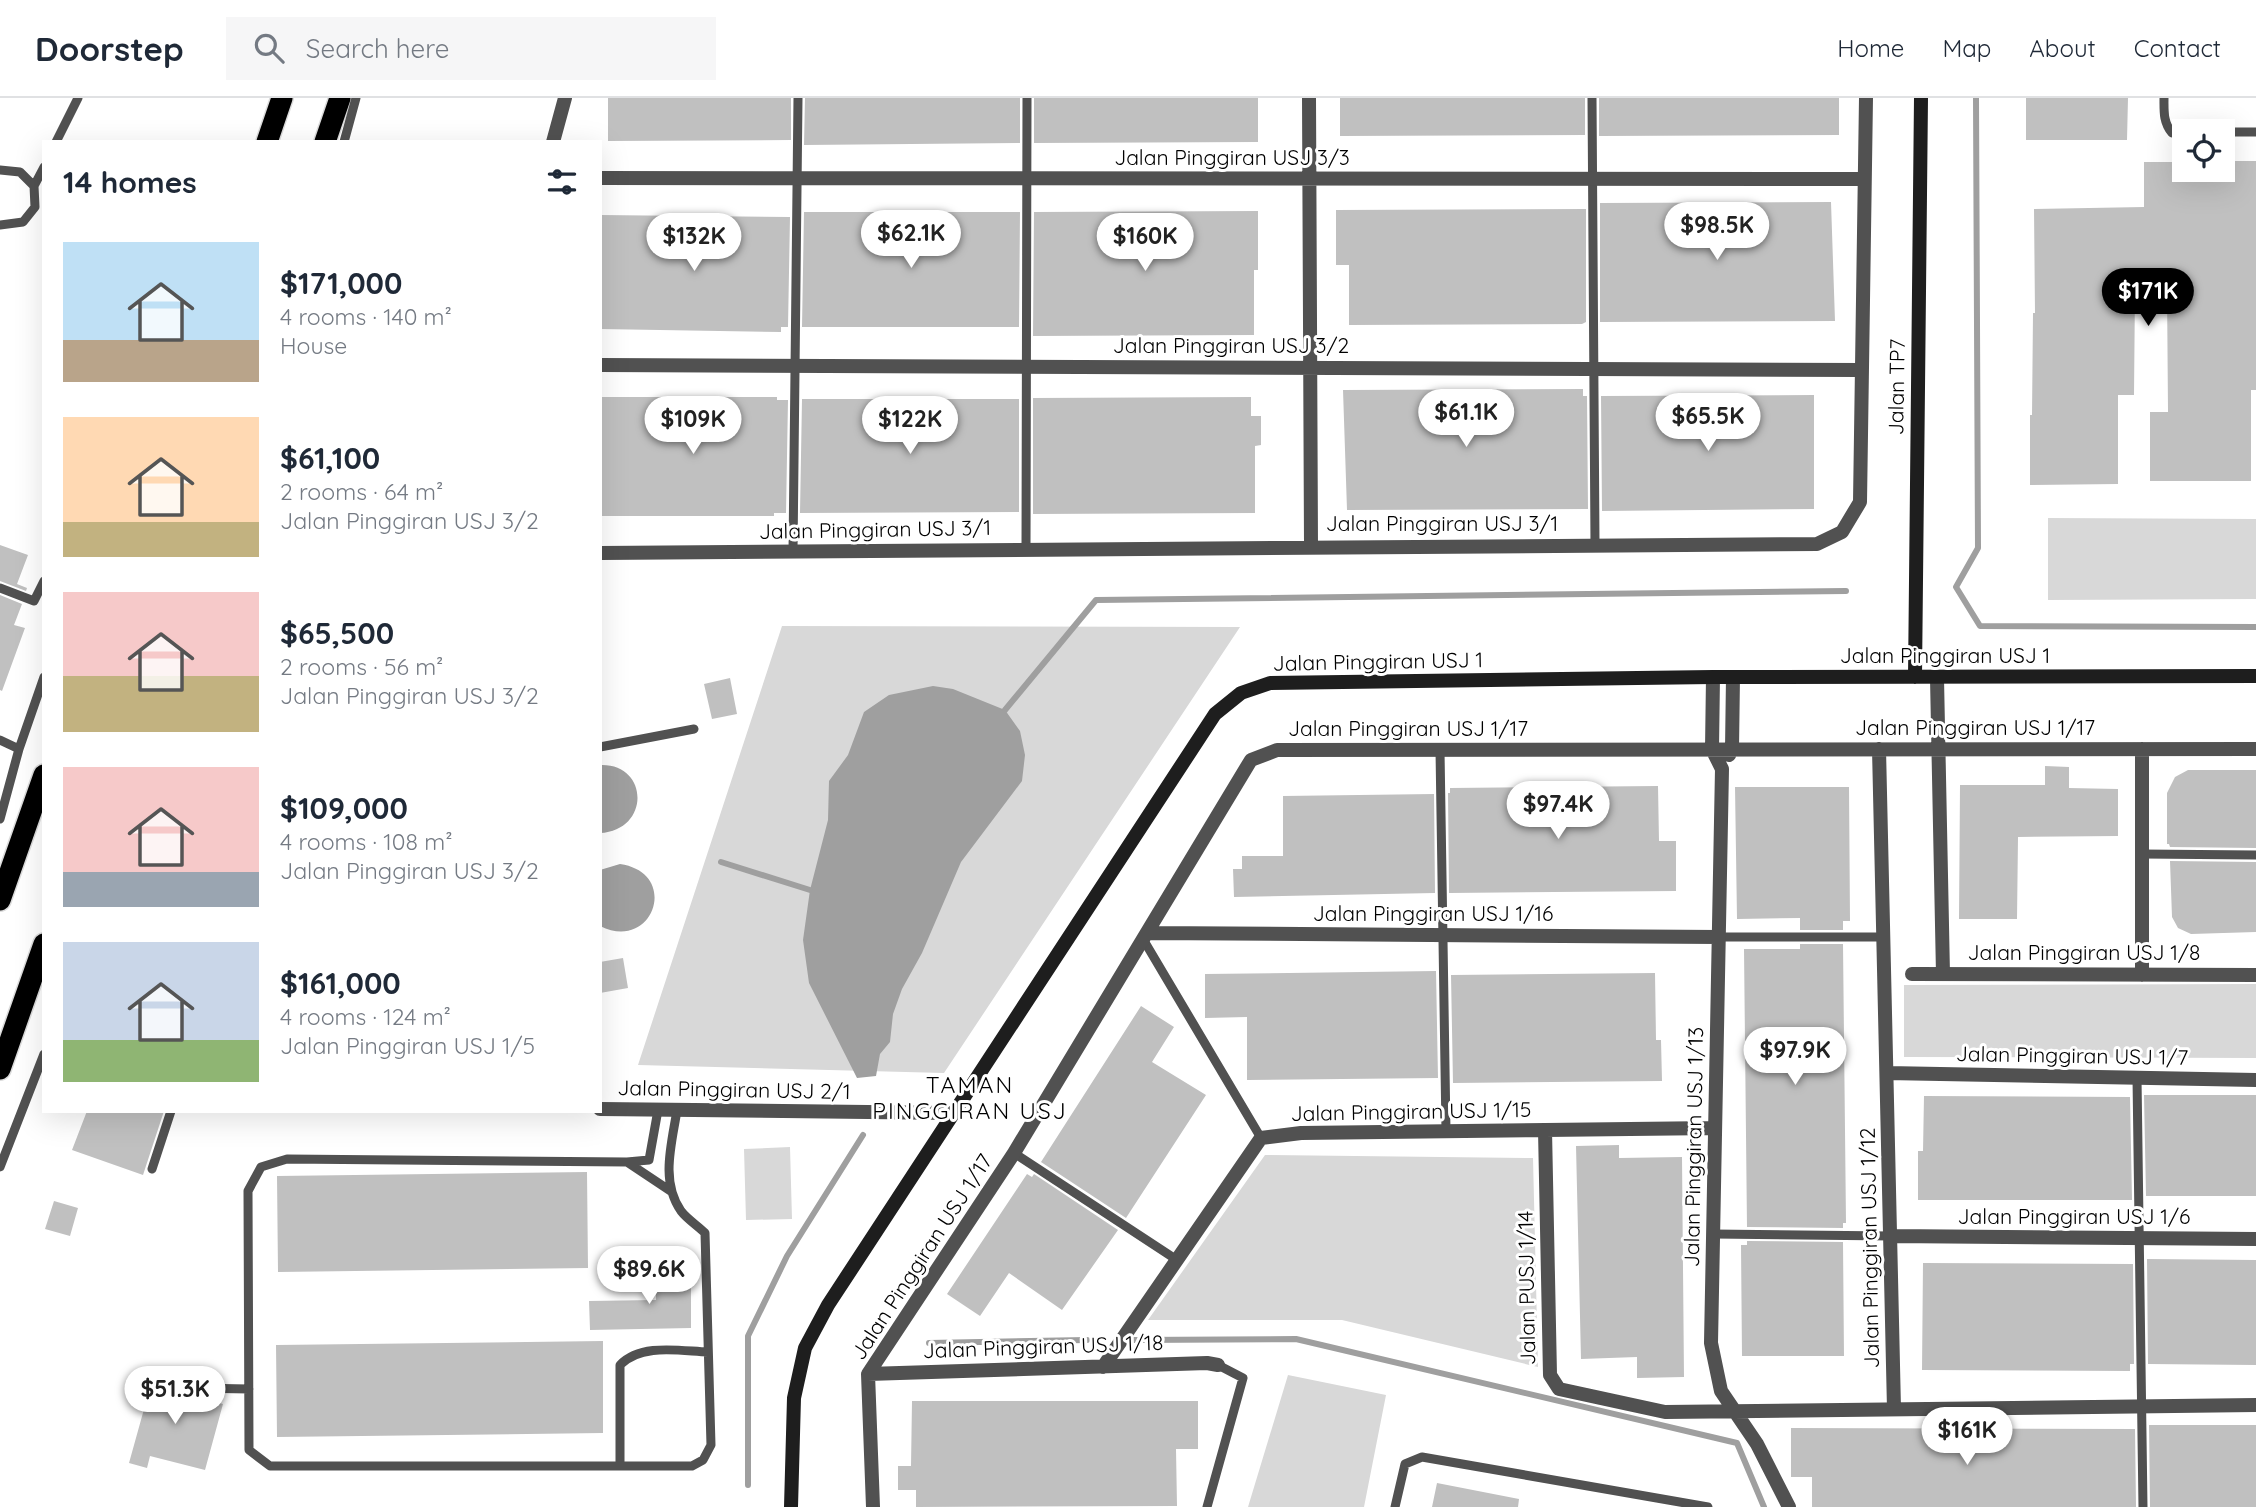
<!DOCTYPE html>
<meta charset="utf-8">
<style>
body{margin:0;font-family:Quicksand,sans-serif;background:#f6f6f7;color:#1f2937;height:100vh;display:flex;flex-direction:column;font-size:26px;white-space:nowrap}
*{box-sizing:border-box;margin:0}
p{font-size:23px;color:#747a83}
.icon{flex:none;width:38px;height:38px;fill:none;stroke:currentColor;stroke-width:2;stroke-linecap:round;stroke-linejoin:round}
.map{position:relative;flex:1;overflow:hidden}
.panel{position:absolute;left:42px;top:42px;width:560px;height:973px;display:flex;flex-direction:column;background:#fff;border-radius:0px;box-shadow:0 7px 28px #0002}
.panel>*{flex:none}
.tools{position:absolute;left:2172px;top:21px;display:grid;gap:14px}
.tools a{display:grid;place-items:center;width:63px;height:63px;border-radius:0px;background:#fff;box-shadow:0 7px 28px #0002;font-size:35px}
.price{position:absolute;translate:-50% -60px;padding:0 16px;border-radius:24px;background:#fff;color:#222;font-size:23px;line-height:46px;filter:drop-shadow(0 2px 4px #0008)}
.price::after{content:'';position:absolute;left:50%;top:42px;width:21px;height:16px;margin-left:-10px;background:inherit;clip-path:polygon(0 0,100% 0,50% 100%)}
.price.selected{background:#000;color:#fff}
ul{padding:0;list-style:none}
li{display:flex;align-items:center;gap:21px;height:175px;padding:0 21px}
li span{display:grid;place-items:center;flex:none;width:196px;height:140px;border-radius:0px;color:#555}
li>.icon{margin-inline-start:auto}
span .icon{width:84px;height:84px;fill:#fffc;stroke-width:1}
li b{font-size:30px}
h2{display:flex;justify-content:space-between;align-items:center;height:84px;padding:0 21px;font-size:30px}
header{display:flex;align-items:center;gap:42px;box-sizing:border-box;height:98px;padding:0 35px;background:#fff;border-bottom:2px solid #e0e1e3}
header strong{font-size:33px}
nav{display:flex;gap:38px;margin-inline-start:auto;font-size:24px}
.search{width:490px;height:63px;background:#f6f6f7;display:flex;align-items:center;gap:18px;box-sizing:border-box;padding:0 24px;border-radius:0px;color:#747a83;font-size:26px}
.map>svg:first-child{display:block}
.green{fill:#d8d8d8}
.water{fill:#9f9f9f}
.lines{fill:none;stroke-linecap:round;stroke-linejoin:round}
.stream{stroke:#9f9f9f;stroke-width:6}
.building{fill:#c0c0c0}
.highway-casing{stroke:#dbdbdb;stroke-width:24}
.lane{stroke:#515151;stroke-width:9}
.street{stroke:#515151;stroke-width:14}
.secondary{stroke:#1e1e1e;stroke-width:14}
.highway{stroke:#000;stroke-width:21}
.labels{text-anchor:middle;stroke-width:6;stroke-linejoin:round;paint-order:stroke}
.street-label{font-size:21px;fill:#000;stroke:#fff}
.neighbourhood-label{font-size:23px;letter-spacing:2px;fill:#000;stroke:#fff}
</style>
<header>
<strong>Doorstep</strong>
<div class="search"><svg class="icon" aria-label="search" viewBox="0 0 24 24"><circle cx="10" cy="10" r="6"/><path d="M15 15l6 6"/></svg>Search here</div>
<nav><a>Home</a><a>Map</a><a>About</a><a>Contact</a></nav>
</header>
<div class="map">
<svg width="2256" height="1409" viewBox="0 0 2256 1409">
<rect width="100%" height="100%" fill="#fff"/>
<!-- green -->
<path class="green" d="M2048,420l208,1v80l-208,1z
M782,528l458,1 -296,446 -306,-8z
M2256,886v74l-352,-1v-72z
M790,1049l2,72 -46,1 -2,-71z
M1265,1057l268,3 5,209 -196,-47h-194z
M1288,1277l98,20 -22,112h-116z"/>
<!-- water -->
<path class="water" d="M933,588l20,3 52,21 15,21 5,24 -3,26 -61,81 -39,91 -20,36 -9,25 -3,28 -10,12 -4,22 -19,2 -48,-95 -6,-43 7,-50 18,-70 1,-39 19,-26 16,-43 25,-17z
M600,667c49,-2 51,65 0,68z
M620,766c61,9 33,89 -20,62v-56z"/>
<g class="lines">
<!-- stream -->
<path class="stream" d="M1976,0l2,450 -22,39 24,39 276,1
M1005,612l91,-110 750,-9
M721,764l89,28
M1134,1242l162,-1 441,104 27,64
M929,1245l158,-3
M748,1387v-149l39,-80 76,-121"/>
</g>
<!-- building -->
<path class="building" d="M608,0h183v42l-183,1z
M805,0h215v45l-216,2z
M1034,0h224v44l-224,1z
M1340,0h245v37l-245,1z
M1599,0h240v37l-240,1z
M2026,0h102l-1,42h-101z
M2222,63h34v229h-5v91h-101v-69h18l-1,-124h-32l-1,107h-16v89l-88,1v-70h2l1,-102h2l-1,-104 110,-2v-45h40v8h38z
M1831,104l4,119 -235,1v-119z
M1586,111v113l-4,2 -233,1v-60h-13v-55z
M1258,113v59h-4v65l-221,1 1,-124z
M804,114h216l-1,115h-217z
M600,117l190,2 -2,110h-7v5l-181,-3z
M1583,291v7h4l1,113 -241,1 -4,-120z
M1814,297v114l-212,2 -1,-115z
M600,299h177v3h11l-2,113h-12v3h-174z
M1251,299v19h10v29l-6,1v67l-222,1v-116z
M802,301h217v113l-219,1z
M0,447l28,10 -11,29 10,4 -1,3 -26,-10z
M0,497l22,9 -8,21 11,3 -23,63 -2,-1z
M730,580l7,36 -25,5 -8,-35z
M2045,668l24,1v21l49,1v47l-100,1 -1,82h-58l1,-134h85z
M2188,672h68v78l-86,-1 -1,-3h-2v-51l8,-16z
M1658,688l1,55h17v50l-227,2 -1,-100h2v-5z
M1735,689h114l1,134h-7v9h-43v-12l-63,1z
M1434,696l1,99 -201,4 -1,-28h9v-13h41v-60z
M2170,763l86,1v70l-65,2 -13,-6 -6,-11z
M1800,846h43l3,279h-3v5l-96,-1 -3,-278h56z
M623,860l5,30 -28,5v-31z
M1436,873l2,107 -191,2v-63l-42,1v-44z
M1655,875l1,67h5l1,41 -209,2 -2,-108z
M1141,908l33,21 -22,35 54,33 -80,123 -85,-56z
M2144,997h112v101h-110z
M1924,998l206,1 2,103h-214v-49h5z
M87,1013h77l-21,64 -71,-25z
M1619,1047v13l63,-1 2,220 -47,1v-21l-56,2 -5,-213z
M587,1074l1,96 -310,4 -1,-96z
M1027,1076l5,3 2,-3 84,56 -56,80 -53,-37 -29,43 -33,-22z
M54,1103l24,7 -8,28 -25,-7z
M1747,1143l96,1 1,114h-102l-1,-111h6z
M2147,1161l109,1v105l-108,-1z
M1923,1165l210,1 1,100h-4v7l-208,-1z
M691,1170v60l-101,2 -1,-29 67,-1v-31z
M603,1243v92l-326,4 -1,-92z
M156,1268l18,5 -5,18 54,15 -18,66 -55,-14 -3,12 -18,-5z
M912,1303h286v48h-22l1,57 -261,1v-17h-18v-24h13z
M2149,1327h107v82h-106z
M1791,1330l344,1 1,78h-324v-30h-21z
M1437,1385l82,16 -1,8h-86z"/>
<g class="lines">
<defs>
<path id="highway" d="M267,44l15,-44
M325,44l15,-44
M0,802l44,-125
M0,971l44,-125"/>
</defs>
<!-- highway casing -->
<use href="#highway" class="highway-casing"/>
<!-- lane -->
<path class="lane" d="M1592,0l3,446
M2164,0c0,13 -1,24 8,35l12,-1
M2222,34h34
M56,44l22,-44
M344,44l12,-44
M0,72l20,2 14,14 1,21 -12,15 -23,3
M34,88l10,-19
M1026,451l1,-451
M793,454l5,-454
M0,490l34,13 10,-20
M0,642l19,9
M600,649l94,-18
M1440,652l6,381
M0,721l19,-70 25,-72
M2142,756l114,1
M1719,839h165
M1143,841l118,199
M2137,980l6,429
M1014,1055l163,107
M627,1064l22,-2 9,-50
M0,1069l44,-113
M152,1071l19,-58
M672,1094l-45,-30 -340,-3 -26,8 -13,24 1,259 21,16h422l11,-6 8,-15 -6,-212c-7,-7 -18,-14 -24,-22 -21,-30 -9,-68 -4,-101
M1713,1136l178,2
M193,1290l56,1
M620,1368v-101c21,-22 60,-14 88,-13
M1207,1409l36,-129 -25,-13
M1395,1409l10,-43 17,-7 286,50"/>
<!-- street -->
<path class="street" d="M1309,0l2,448
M553,44l12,-44
M600,80l1264,1
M600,267l1262,5
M600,455l1217,-9 25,-12 18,-30 6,-404
M1713,579l-1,72 10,20 -11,574 10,48 36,53 32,63
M1937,580l6,296
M1879,651l15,660
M1729,657l3,-6 1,-72
M1147,835l572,4
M1912,876l344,1
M2142,877v-226
M1887,975l369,7
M600,1011l352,4
M1545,1032l5,245 9,14 106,23 591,-7
M1891,1138l365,3
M1103,1269l158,-229 40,-5 414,-5
M868,1276l339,-11 11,2
M873,1409l-5,-133 146,-221 237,-393 26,-10 979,-1"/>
<!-- secondary -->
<path class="secondary" d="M1915,579l6,-579
M791,1409l3,-109 11,-50 23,-43 387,-591 26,-21 29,-10 443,-6 543,-1"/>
<!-- highway -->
<use href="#highway" class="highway"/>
</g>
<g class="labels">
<!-- street labels -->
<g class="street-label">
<text x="1232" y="67">Jalan Pinggiran USJ 3/3</text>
<text x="1231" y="255">Jalan Pinggiran USJ 3/2</text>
<text transform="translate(1897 289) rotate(-89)" y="7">Jalan TP7</text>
<text x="1442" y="433">Jalan Pinggiran USJ 3/1</text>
<text transform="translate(875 432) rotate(-1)" y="7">Jalan Pinggiran USJ 3/1</text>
<text x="1945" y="565">Jalan Pinggiran USJ 1</text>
<text transform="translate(1378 564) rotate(-1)" y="7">Jalan Pinggiran USJ 1</text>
<text x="1975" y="637">Jalan Pinggiran USJ 1/17</text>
<text x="1408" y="638">Jalan Pinggiran USJ 1/17</text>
<text x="1433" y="823">Jalan Pinggiran USJ 1/16</text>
<text x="2084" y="862">Jalan Pinggiran USJ 1/8</text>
<text transform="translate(2072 958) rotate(1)" y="7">Jalan Pinggiran USJ 1/7</text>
<text transform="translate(734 992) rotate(1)" y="7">Jalan Pinggiran USJ 2/1</text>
<text transform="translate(1411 1014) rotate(-1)" y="7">Jalan Pinggiran USJ 1/15</text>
<text transform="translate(1694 1049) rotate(-89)" y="7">Jalan Pinggiran USJ 1/13</text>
<text x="2074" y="1126">Jalan Pinggiran USJ 1/6</text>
<text transform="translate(1870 1150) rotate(-91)" y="7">Jalan Pinggiran USJ 1/12</text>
<text transform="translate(922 1159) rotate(-57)" y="7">Jalan Pinggiran USJ 1/17</text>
<text transform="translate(1527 1190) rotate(-91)" y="7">Jalan PUSJ 1/14</text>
<text transform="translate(1043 1249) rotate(-2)" y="7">Jalan Pinggiran USJ 1/18</text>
</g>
<!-- neighbourhood labels -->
<g class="neighbourhood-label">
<text x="970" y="995">TAMAN<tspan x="970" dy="26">PINGGIRAN USJ</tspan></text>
</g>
</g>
</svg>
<div class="tools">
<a><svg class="icon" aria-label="locate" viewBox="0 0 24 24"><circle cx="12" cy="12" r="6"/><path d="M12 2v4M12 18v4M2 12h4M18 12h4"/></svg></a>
</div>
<b class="price" style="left:1717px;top:164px">$98.5K</b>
<b class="price" style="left:911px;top:172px">$62.1K</b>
<b class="price" style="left:694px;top:175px">$132K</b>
<b class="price" style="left:1145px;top:175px">$160K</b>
<b class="price selected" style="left:2148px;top:230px">$171K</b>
<b class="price" style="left:1466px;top:351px">$61.1K</b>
<b class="price" style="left:1708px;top:355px">$65.5K</b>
<b class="price" style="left:693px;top:358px">$109K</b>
<b class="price" style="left:910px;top:358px">$122K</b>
<b class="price" style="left:1558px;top:743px">$97.4K</b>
<b class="price" style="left:1795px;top:989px">$97.9K</b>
<b class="price" style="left:649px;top:1208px">$89.6K</b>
<b class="price" style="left:175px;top:1328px">$51.3K</b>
<b class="price" style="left:1967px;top:1369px">$161K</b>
<section class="panel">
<h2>14 homes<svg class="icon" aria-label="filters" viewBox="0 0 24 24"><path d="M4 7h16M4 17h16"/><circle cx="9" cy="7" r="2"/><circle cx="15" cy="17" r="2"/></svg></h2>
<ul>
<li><span style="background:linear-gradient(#bfe0f5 70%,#b9a48a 0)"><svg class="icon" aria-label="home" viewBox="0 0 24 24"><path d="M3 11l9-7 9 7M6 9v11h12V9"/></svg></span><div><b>$171,000</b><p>4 rooms · 140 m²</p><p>House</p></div></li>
<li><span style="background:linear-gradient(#ffd9b3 75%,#c2b280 0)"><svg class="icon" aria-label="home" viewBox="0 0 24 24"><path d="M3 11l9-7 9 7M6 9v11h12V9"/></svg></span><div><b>$61,100</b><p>2 rooms · 64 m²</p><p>Jalan Pinggiran USJ 3/2</p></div></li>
<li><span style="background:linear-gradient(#f6c9c9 60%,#c2b280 0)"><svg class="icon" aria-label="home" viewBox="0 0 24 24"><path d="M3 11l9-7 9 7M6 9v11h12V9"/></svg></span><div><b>$65,500</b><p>2 rooms · 56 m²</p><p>Jalan Pinggiran USJ 3/2</p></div></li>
<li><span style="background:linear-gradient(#f6c9c9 75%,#9aa5b1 0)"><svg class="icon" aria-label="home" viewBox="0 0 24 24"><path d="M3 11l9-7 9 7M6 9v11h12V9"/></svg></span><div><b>$109,000</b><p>4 rooms · 108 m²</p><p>Jalan Pinggiran USJ 3/2</p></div></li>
<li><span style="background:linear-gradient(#c9d6e8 70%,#8fb573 0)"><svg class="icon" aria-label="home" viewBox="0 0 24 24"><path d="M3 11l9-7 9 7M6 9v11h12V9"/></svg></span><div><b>$161,000</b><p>4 rooms · 124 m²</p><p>Jalan Pinggiran USJ 1/5</p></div></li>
</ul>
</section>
</div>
